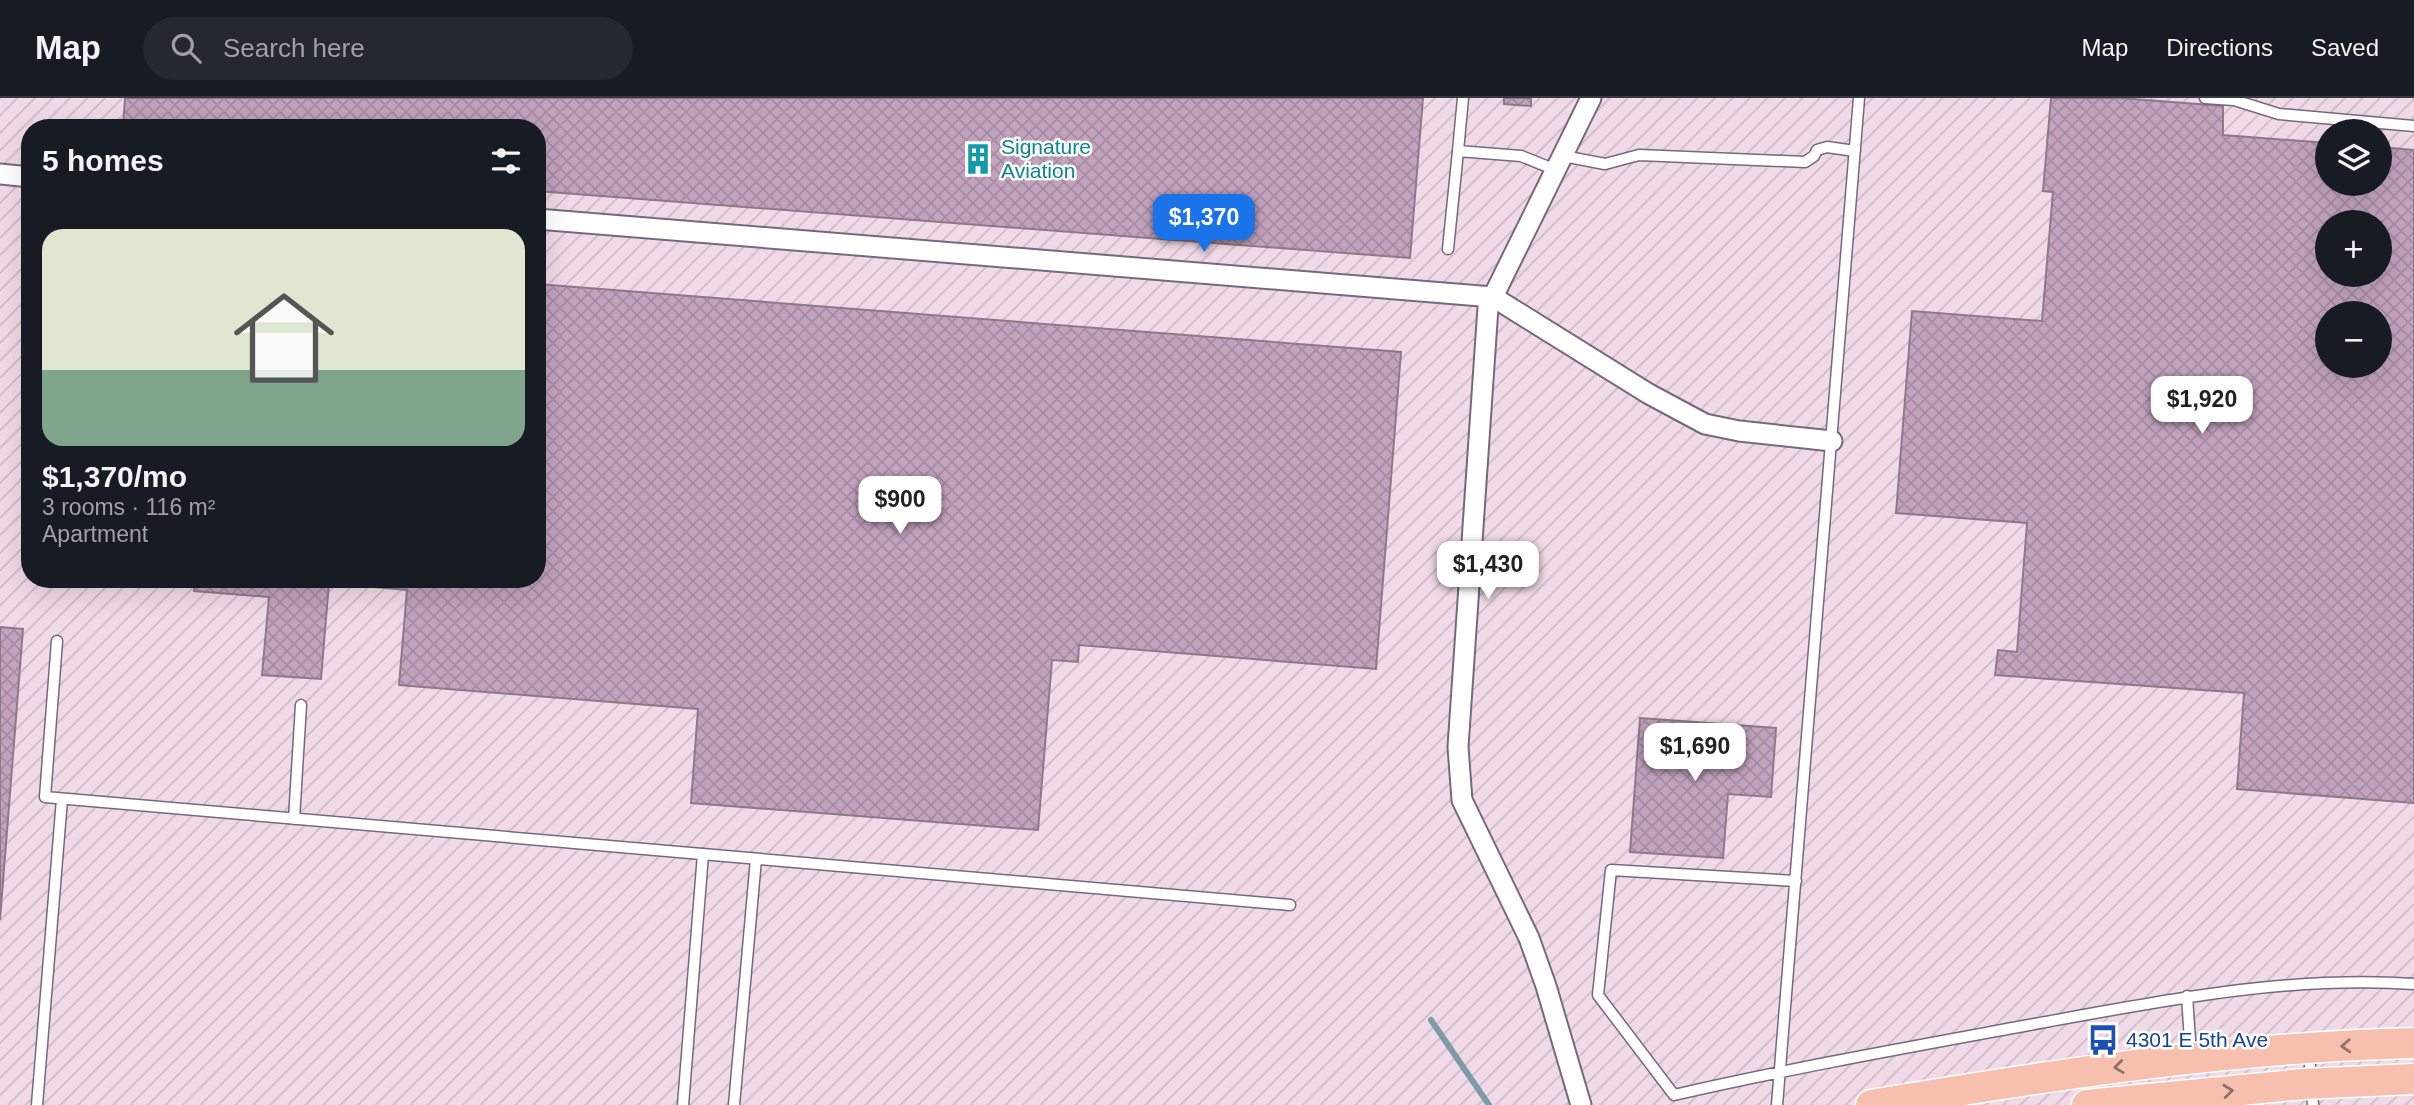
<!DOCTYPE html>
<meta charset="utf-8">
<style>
body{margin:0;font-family:Helvetica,sans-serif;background:#242831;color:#f1f3f6;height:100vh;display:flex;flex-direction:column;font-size:26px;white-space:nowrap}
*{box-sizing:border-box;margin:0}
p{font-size:23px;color:#9ea1a6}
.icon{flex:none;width:38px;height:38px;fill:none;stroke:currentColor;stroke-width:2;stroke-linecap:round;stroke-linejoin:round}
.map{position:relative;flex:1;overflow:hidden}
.sheet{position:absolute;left:21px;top:21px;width:525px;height:469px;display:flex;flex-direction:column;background:#171b24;border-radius:28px;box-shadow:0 7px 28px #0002}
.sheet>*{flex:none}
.controls{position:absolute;left:2315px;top:21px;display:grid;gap:14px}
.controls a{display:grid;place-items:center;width:77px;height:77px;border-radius:50%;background:#171b24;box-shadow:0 7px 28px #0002;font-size:35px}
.price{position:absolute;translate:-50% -60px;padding:0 16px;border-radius:14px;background:#fff;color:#222;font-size:23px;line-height:46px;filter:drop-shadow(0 2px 4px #0008)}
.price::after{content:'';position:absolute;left:50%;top:42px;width:21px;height:16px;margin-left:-10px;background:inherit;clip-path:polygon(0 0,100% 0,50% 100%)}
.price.active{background:#1a73e8;color:#fff}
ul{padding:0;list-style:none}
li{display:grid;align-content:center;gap:14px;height:371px;padding:0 21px}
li+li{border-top:2px solid #363941}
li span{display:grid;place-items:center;height:217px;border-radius:21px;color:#555}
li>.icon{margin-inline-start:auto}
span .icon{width:126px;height:126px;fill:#fffc;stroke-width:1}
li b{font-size:30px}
h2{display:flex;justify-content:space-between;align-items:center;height:84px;padding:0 21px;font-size:30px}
header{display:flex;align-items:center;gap:42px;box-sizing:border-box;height:98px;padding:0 35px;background:#171b24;border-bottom:2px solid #363941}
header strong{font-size:33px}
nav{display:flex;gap:38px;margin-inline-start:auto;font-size:24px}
.search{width:490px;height:63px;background:#242831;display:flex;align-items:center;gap:18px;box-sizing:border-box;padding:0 24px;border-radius:38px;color:#9ea1a6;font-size:26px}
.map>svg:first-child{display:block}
.industrial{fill:url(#industrial-furrows);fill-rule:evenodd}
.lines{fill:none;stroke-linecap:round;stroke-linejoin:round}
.stream{stroke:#7d9ca7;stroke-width:6}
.building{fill:url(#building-cross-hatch);stroke:#8e798b;stroke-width:2;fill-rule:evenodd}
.lane-casing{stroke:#746980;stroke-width:13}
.street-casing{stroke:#746980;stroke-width:23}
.primary-casing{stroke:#fff;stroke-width:33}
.lane{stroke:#fff;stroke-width:10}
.street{stroke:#fff;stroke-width:19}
.primary{stroke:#f7bfae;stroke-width:30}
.oneway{stroke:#91716b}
.labels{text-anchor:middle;stroke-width:5;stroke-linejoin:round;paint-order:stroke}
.culture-label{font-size:21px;fill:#0d838f;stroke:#fff;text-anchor:start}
.transit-label{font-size:21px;fill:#164399;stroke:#fff;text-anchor:start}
</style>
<header>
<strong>Map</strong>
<div class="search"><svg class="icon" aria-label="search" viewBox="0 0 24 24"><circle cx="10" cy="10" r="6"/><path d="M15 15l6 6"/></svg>Search here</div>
<nav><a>Map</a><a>Directions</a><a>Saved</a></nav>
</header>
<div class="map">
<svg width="2414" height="1007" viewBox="0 0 2414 1007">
<defs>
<pattern id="industrial-furrows" width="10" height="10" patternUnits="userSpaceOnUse" patternTransform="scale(1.75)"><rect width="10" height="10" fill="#f1dae7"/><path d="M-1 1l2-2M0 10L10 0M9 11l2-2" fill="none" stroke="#cebac6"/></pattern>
<pattern id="building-cross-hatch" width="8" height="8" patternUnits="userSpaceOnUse" patternTransform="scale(1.75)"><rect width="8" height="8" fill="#c2a3be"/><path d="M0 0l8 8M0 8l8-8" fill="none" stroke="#a68ba3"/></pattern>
</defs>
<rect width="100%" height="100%" fill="#f1e7fc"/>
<!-- industrial -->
<path class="industrial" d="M0,0h2414v1007h-2414zM30,30h507v451h-507zM2328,33h52v53h-52zM2328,124h52v53h-52zM2328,215h52v53h-52z"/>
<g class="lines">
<!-- stream -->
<path class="stream" d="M1431,922l58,85"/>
</g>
<!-- building -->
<path class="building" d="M125,0h1298l-13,160 -873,-67v-63h-414z
M1504,0h27v8l-27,-2z
M2051,0h69l103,8v29l105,8v41h52v-37l34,3v653l-177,-14 7,-96 -249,-18 3,-25 19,2 10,-129 -131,-10 16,-202 130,10 11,-129 -10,-1zM2328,124h52v53h-52zM2328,215h52v53h-52z
M537,186l864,68 -25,317 -297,-24 -1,17 -26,-2 -14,170 -347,-27 7,-94 -299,-24 8,-95 -78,-7 -8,96 -59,-4 7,-78 -75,-6 1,-12h342z
M0,529l23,2 -23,291z
M1640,620l136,10 -5,69 -43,-3 -5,64 -93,-6z"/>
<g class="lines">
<defs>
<path id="lane" d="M2205,0l29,2 45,14 135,12
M1458,53l5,-53
M1563,58l42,8 34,-9 166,7 9,-6 3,-6 10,-3 28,4
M1448,151l10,-98 63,5 35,14
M57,543l-12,156 1245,108
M294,721l7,-114
M1796,783l-185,-11 -13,125 76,100c118,-27 236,-48 355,-70 127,-23 256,-50 385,-41
M2187,898l4,59
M2309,954l4,53
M37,1007l25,-306
M683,1007l20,-251
M734,1007l22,-246
M1777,1007l82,-1007"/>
<path id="street" d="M0,76l30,3
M537,121l956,78 156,97 56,30 34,7 93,10
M1581,1007l-35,-119 -17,-48 -67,-138 -4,-53 30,-440 103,-209"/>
<path id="primary" d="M1871,1007c180,-30 361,-58 543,-62
M2087,1007l216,-21 111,-5"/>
</defs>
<!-- lane casing -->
<use href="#lane" class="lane-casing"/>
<!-- street casing -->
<use href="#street" class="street-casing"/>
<!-- primary casing -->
<use href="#primary" class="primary-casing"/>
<!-- lane -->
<use href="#lane" class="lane"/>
<!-- street -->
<use href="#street" class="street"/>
<!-- primary -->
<use href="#primary" class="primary"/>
</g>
<!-- one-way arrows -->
<defs><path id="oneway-chevron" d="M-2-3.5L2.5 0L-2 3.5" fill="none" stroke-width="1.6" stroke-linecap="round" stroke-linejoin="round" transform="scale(1.75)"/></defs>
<g class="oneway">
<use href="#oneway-chevron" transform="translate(2346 948) rotate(177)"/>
<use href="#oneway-chevron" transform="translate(2119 969) rotate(173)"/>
<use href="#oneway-chevron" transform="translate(2228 993) rotate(-6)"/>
</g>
<!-- icons -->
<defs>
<symbol id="building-bare" viewBox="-9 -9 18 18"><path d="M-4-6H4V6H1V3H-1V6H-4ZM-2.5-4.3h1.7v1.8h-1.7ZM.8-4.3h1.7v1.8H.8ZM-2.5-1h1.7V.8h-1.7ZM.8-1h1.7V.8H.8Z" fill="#0f9aa8" stroke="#fff" stroke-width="2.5" paint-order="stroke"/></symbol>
<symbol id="bus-bare" viewBox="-9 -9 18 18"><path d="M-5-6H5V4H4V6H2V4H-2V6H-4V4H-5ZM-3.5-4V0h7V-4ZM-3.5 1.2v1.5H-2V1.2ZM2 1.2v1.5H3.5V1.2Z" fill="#1a4fb4" stroke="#fff" stroke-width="2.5" paint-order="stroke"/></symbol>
</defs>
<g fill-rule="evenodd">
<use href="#building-bare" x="956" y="39" width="44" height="44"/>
<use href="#bus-bare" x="2081" y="920" width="44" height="44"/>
</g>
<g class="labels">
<!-- culture labels -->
<g class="culture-label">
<text x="1001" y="56">Signature<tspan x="1001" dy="24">Aviation</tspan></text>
</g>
<!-- transit labels -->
<g class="transit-label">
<text x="2126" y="949">4301 E 5th Ave</text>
</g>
</g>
</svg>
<div class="controls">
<a><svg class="icon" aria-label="layers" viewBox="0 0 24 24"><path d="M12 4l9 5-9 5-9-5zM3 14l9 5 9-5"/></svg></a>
<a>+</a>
<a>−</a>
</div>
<b class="price active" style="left:1204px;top:156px">$1,370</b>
<b class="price" style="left:2202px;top:338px">$1,920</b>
<b class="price" style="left:900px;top:438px">$900</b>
<b class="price" style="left:1488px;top:503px">$1,430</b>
<b class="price" style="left:1695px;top:685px">$1,690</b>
<section class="sheet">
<h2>5 homes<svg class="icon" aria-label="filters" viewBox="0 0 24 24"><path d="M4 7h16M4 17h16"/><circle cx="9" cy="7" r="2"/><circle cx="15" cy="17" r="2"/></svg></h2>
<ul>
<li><span style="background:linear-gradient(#dfe7d0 65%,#7fa58c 0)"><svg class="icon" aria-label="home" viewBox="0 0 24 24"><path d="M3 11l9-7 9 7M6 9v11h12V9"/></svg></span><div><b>$1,370/mo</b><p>3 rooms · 116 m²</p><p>Apartment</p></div></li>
</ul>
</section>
</div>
